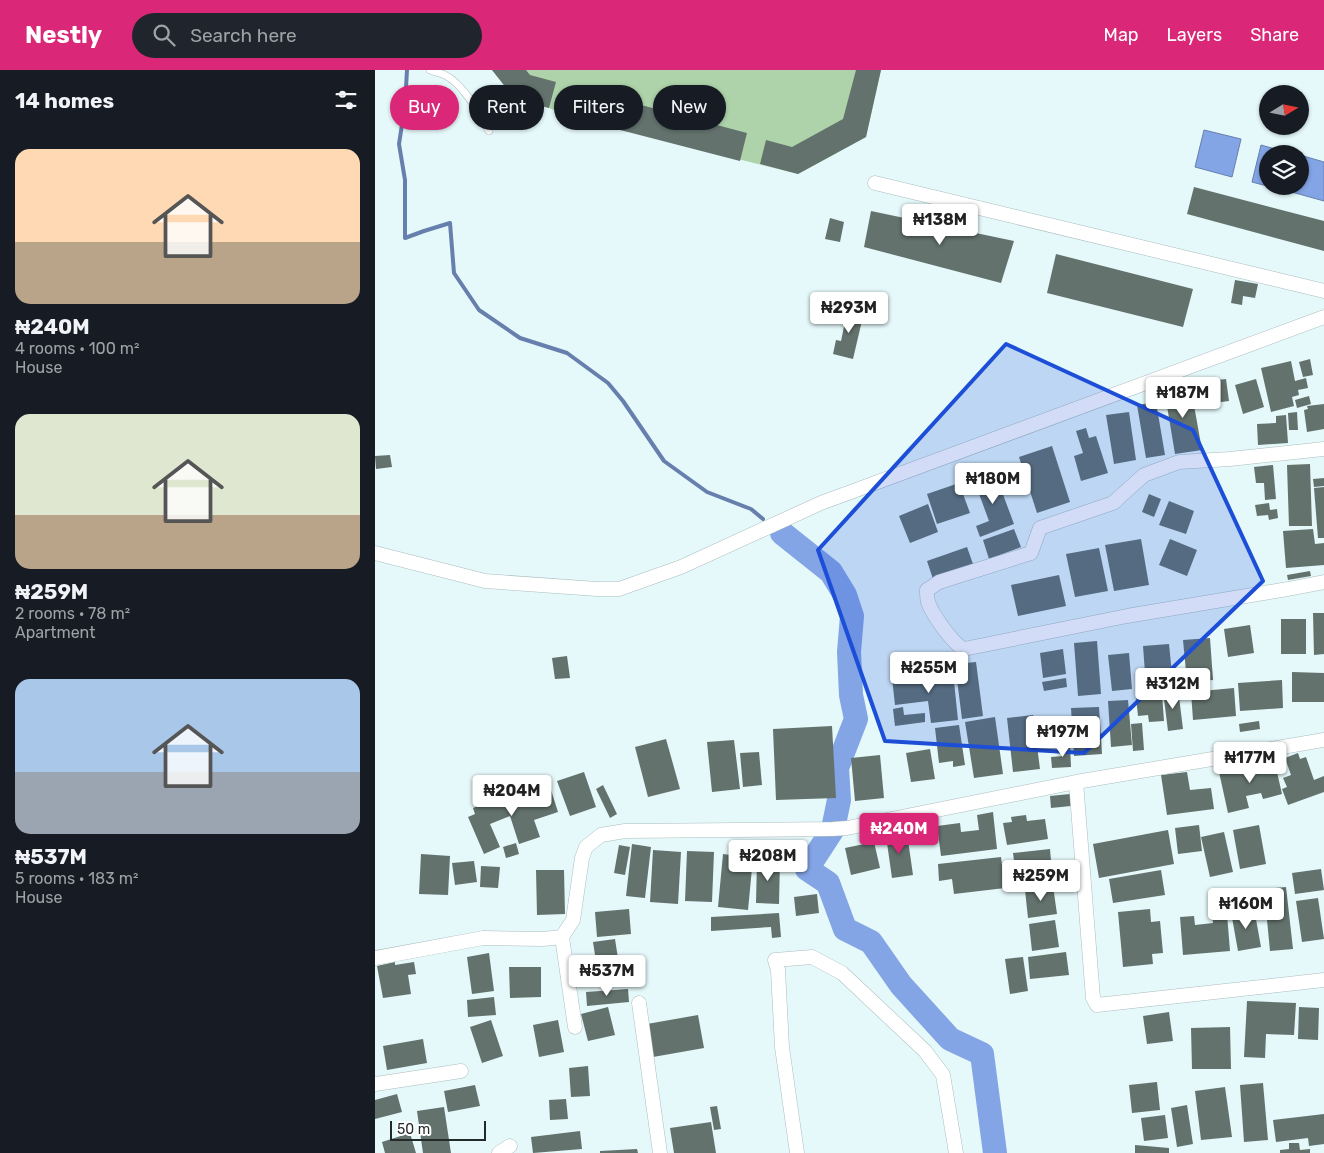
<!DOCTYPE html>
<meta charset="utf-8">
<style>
body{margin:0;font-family:Rubik,sans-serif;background:#20242c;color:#f1f3f6;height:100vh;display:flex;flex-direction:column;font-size:19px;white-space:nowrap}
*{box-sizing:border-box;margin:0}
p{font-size:16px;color:#9ea1a6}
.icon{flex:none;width:28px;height:28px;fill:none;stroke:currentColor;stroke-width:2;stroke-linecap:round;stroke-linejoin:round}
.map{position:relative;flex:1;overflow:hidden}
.details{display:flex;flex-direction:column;background:#171b24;width:375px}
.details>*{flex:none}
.hud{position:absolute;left:15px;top:15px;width:475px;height:45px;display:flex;gap:10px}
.needle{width:32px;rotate:80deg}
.buttons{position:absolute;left:884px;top:15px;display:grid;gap:10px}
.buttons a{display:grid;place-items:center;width:50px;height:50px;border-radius:50%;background:#171b24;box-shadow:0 1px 4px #0004;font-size:25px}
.scale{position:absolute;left:15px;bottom:12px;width:96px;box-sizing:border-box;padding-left:5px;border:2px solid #232a2a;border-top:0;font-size:14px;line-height:18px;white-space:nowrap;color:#232a2a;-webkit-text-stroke:4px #fff;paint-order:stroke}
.price{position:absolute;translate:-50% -42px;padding:0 11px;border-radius:5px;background:#fff;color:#222;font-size:16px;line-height:32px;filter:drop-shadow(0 1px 2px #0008)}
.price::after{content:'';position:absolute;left:50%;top:30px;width:15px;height:11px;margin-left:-8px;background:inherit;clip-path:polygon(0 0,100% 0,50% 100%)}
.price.current{background:#db2777;color:#fff}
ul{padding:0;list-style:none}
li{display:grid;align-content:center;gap:10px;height:265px;padding:0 15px}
li span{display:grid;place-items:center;height:155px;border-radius:15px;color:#555}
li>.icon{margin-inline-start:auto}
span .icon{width:90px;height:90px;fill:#fffc;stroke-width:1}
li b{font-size:21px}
h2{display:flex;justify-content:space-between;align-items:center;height:60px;padding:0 15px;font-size:21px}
.chip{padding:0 18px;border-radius:22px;background:#171b24;box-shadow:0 1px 4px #0004;font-size:18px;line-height:45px}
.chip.current{background:#db2777;color:#fff}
header{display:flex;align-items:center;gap:30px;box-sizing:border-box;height:70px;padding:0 25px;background:#db2777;color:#fff}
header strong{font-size:24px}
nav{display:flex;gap:28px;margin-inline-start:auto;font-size:18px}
.search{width:350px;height:45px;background:#20242c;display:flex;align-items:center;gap:12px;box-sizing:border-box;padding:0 18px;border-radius:28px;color:#9ea1a6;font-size:19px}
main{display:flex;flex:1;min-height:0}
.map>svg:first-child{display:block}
.green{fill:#aed3aa}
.water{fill:#83a4e5;stroke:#667fad}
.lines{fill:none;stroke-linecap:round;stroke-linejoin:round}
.stream{stroke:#667fad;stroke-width:4}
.river{stroke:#83a4e5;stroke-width:24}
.building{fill:#63726d}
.service-casing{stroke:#abbdbf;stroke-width:8}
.minor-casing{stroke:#abbdbf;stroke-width:15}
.service{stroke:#fff;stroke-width:7}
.minor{stroke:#fff;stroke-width:14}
.marked{fill:#1d4ed8;fill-opacity:0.2;stroke:#1d4ed8;stroke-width:4;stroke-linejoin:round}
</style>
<header>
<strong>Nestly</strong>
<div class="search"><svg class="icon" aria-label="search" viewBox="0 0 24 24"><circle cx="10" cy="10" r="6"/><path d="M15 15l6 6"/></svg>Search here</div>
<nav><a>Map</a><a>Layers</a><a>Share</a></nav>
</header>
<main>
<section class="details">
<h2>14 homes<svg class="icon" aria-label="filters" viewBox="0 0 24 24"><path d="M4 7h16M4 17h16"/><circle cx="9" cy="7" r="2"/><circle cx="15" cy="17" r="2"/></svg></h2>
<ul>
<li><span style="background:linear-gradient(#ffd9b3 60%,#b9a48a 0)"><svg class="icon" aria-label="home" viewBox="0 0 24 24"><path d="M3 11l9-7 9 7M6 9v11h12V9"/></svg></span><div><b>₦240M</b><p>4 rooms · 100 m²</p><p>House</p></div></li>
<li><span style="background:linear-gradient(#dfe7d0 65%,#b9a48a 0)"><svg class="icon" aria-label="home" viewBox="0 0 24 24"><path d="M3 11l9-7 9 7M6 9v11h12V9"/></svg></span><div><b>₦259M</b><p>2 rooms · 78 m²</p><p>Apartment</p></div></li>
<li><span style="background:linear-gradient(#a9c7e8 60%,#9aa5b1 0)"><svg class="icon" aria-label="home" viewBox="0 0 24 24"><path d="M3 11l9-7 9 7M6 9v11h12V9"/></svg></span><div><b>₦537M</b><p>5 rooms · 183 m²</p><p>House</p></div></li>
</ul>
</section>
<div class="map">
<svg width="949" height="1083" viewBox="0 0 949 1083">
<rect width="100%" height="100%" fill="#e5f8fa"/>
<!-- green -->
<path class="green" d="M117,0h389l-15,67 -68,37 -228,-57 -21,-9 -34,-9z"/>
<!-- water -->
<path class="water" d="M829,60l37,9 -9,38 -37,-10z
M886,75l32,9h-26v32l-15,-4z
M925,85l24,7v39l-54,-15h30z"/>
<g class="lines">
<!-- stream -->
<path class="stream" d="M32,0l-2,35 -6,39 6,36v58l19,-7 26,-8 4,50 25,37 41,28 47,15 41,30 15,18 41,60 43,31 44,17 12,10"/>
<!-- river -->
<path class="river" d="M407,463l49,39 14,23 7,21 -3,36 2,43 5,24 -19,49 2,32 -6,29 -26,40 21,14 17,46 26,13 30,43 49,54 32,15 13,99"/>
</g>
<!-- building -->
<path class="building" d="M117,0h34l4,5 26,7 -7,26 -34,-9z
M481,0h25l-15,67 -68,37 -38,-10 6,-24 26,7 51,-28z
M202,18l170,45 -7,28 -170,-44z
M819,117l130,34v30l-137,-37z
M496,141l143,30 -13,42 -137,-36z
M455,148l14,4 -4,20 -15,-3z
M681,184l137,35 -10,38 -136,-34z
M860,210l23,4 -3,14 -12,-2 -1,9 -11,-2z
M469,238l20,4 -11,47 -20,-5 3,-14 5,1 4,-19 -4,-1z
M935,289l3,16 -10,2 -4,-15z
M916,291l4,20 11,-3 2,10 -10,2 1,5 -7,2 2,9 -23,6 -10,-44z
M851,309l3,22 -23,3 -4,-22z
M881,309l8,28 -21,7 -8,-29z
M815,313l12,67 -27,4 -11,-66z
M934,326l2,8 -14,4 -2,-8z
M781,332l9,53 -19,3 -9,-53z
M949,334v25l-17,3 -3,-22 4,-1 -1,-3z
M754,342l7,48 -22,4 -8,-49z
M922,342l1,18h-9l-1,-17z
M911,345l2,28 -30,2 -1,-21 19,-1v-7z
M711,358l3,10 7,-2 12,37 -27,8 -7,-25 9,-3 -7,-22z
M677,376l18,56 -33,11 -18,-56z
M15,385l2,12 -16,2 -1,-13z
M935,394l2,62h-23l-2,-61z
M898,395l3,34 -11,1 -1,-17h-8l-2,-16z
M620,403l19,51 -34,13 -4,-11 13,-5 -15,-41z
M949,408v8l-10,1 -1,-8z
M584,413l11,30 -33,11 -10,-30z
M949,417v51h-6l-4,-50z
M774,424l12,5 -7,18 -12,-5z
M794,431l25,10 -8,23 -27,-9z
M894,433l1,7 7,-1 1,9 -9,2 -1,-5 -11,1 -2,-11z
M553,434l10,28 -28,11 -11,-27z
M639,459l7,18 -32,12 -6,-19z
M938,459l2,15 9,-1v22l-38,3 -3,-37z
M766,469l8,46 -35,6 -9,-46z
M795,469l27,11 -10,26 -28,-11z
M592,477l6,17 -40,15 -6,-18z
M724,478l9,43 -33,6 -9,-43z
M935,501l1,5 -23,4 -1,-5z
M684,505l7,31 -48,10 -7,-31z
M938,543h11v41l-10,1z
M906,549h25v35h-25z
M875,555l4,28 -26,4 -4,-28z
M835,568l3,42 -26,2 -4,-42z
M722,571l4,53 -23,2 -4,-53z
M794,574l4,40 -27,2 -3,-40z
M688,579l3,25 -23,4 -3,-25z
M754,583l3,36 -20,2 -4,-36z
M192,586l3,22 -15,1 -3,-21z
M601,592l7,54 -21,3 -7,-55z
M578,602l5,48 -27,3 -3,-22 -33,4 -3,-27z
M917,602l32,1v29h-32z
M691,608l1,9 -23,4 -2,-9z
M907,610l1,28 -43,3 -2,-28z
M859,618l2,28 -43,4 -2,-28z
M803,619l5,40 -15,2 -5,-40z
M787,624l2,27 -15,1 -1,-7 -10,1 -2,-19z
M753,630l4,45 -21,2 -3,-46z
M528,637l1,8 21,-2v9l-30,4 -2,-17z
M724,637l3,47 -28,2 -3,-48z
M658,645l7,54 -27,3 -6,-54z
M620,647l8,57 -29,4 -9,-56z
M884,651l1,8 -20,3 -1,-8z
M767,653l2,27 -11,1 -2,-27z
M584,655l6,40 -12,2v-6l-14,2 -4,-35z
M457,656l4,72 -60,2 -3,-71z
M291,669l14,50 -32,8 -13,-50z
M359,670l6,49 -28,3 -5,-50z
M687,674h8l1,23 -19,1 -1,-11 12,-1z
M555,679l5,30 -24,3 -5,-29z
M384,682l3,33 -19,2 -3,-34z
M923,683l2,6 6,-2 8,23 10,-4v16l-36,13 -6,-16 5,-2 -4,-9 8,-3 -6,-17z
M505,685l4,43 -29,3 -4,-43z
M899,689l8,35 -19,5 -2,-6 -15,3 3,12 -21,5 -9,-41z
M209,702l12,35 -26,9 -13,-35z
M812,702l3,18 21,-2 3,21 -47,6 -6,-40z
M228,715l14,29 -7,4 -14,-29z
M149,719l3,9 24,-8 7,22 -24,8 6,17 -21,7 -9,-28 -20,8 10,23 -16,7 -16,-37 7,-3 -2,-6z
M695,724l1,12 -20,2 -1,-12z
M618,742l4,37 -56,7 -4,-30 23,-3 1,9 18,-2 -2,-15z
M651,745l1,6 18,-2 3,20 -41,6 -4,-22 9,-1 -1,-5z
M824,755l3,26 -24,3 -3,-26z
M884,755l7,39 -26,5 -7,-39z
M793,760l6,34 -75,14 -6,-34z
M849,762l9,40 -23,5 -9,-40z
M532,763l6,42 -21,3 -6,-42z
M499,772l6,26 -29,7 -6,-27z
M141,773l3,11 -13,4 -3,-11z
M257,774l19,3 -6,51 -19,-2z
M244,775l11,2 -5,28 -11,-2z
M675,779l2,23 -36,4 -3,-23z
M278,780l28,2 -3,52 -28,-2z
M312,781l27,1 -2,50 -27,-1z
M46,784l29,2 -2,39 -29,-1z
M348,784l30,4 -5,52 -30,-3z
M626,787l4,31 -51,6 -2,-15 -13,2 -1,-17z
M382,790h23l-1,44 -23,-1z
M99,791l3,21 -22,3 -3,-22z
M106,796l19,1 -2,21 -18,-1z
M946,799l3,21 -29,4 -3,-21z
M161,800h28l1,44 -28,1z
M786,800l4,25 -52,8 -4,-24z
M678,816l4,28 -29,4 -3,-28z
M911,817l7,62 -23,2 -6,-62z
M442,824l2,19 -23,3 -2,-19z
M943,828l6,41 -22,3 -6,-41z
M879,838l7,39 -23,4 -7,-39z
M254,839l2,25 -34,3 -2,-25z
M775,839l1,13 9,-1 3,32 -11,1 1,10 -30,3 -5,-55z
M404,843l2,24 -9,1 -1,-11 -60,4v-14z
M852,844l3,37 -47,4 -3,-38 14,-1 1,9 18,-2 -1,-8z
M680,850l4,27 -27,4 -3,-27z
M240,869l7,45 -22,3 -7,-45z
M691,882l3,23 -39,4 -2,-22z
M114,883l5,38 -22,3 -5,-37z
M648,887l5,34 -18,3 -5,-35z
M20,892v3l19,-3 2,12 -8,1 3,19 -28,4 -6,-32z
M134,897h32v30l-31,1z
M253,919l1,13 -42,4 -1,-14z
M119,927l2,18 -28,2 -1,-17z
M872,931l49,2 -2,32 -28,-1 -1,24 -21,-1z
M233,937l7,28 -27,6 -7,-27z
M924,937l20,1 -1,32 -20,-1z
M794,942l4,29 -26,3 -4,-28z
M323,945l6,33 -51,9 -6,-33z
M116,950l12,36 -21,7 -12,-36z
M183,950l6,32 -25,5 -6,-32z
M855,957l1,42h-39l-1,-41z
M48,969l4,24 -40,7 -4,-24z
M213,996l2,30 -19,1 -2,-29z
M782,1012l3,28 -28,3 -3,-28z
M888,1013l5,57 -24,2 -4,-57z
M100,1015l5,21 -32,6 -4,-21z
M850,1017l7,50 -31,3 -6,-49z
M22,1024l5,18 -27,7v-19z
M191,1029l2,20 -18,1 -1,-20z
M812,1035l6,39 -16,3 -6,-39z
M342,1036l4,23 -7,1 -4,-23z
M69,1037l7,46h-28l-6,-42z
M949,1044v30l-15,2 -1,-8 -32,4 -3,-22z
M790,1045l3,23 -24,3 -3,-23z
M336,1052l5,31h-42l-4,-25z
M205,1061l2,18 -49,4 -2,-16z
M35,1063l6,20h-31l-3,-11z
M914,1073h10l1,7 10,-1v4h-30v-3l9,-1z
M760,1075l34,3v5h-34z
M262,1079l1,4h-38v-2z"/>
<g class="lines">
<defs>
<path id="service" d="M55,0c5,2 10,3 15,5 19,10 34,38 44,56"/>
<path id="minor" d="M500,113l449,108
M949,379l-94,10 -51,3 -35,13 -31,28 -73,25 -9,25 -92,29 -12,8c0,4 0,8 1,12 4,12 25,42 36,47l163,-33 161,-27 36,-7
M0,483l110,28 112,8h22l62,-22 140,-64 503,-186
M701,712l17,216 4,7 227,-25
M187,867l13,90
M0,888l108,-20 60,1 19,-2 11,-17 9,-62 4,-11 15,-12 24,-4 208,-2 14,-1 229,-46 248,-42
M264,933l21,150
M0,1014l86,-13
M124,1083l11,-7
M422,1083l-15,-106 -4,-77 -3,-10 37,-3 30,16 83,78 18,24 13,78"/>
</defs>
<!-- service casing -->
<use href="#service" class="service-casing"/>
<!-- minor casing -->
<use href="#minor" class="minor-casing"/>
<!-- service -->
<use href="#service" class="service"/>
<!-- minor -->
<use href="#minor" class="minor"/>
</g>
<!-- marked area -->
<path class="marked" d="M631,274l187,86 70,151 -179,172 -199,-12 -67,-191z"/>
</svg>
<div class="buttons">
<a><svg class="needle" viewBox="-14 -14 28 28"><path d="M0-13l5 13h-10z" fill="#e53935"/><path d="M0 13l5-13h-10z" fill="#9ea1a6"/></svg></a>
<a><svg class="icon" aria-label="layers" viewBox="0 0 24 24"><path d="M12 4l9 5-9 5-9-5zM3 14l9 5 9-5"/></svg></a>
</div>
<div class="scale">50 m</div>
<b class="price" style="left:565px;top:176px">₦138M</b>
<b class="price" style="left:474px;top:264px">₦293M</b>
<b class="price" style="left:808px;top:349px">₦187M</b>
<b class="price" style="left:618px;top:435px">₦180M</b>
<b class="price" style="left:554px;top:624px">₦255M</b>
<b class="price" style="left:798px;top:640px">₦312M</b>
<b class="price" style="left:688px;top:688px">₦197M</b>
<b class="price" style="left:875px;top:714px">₦177M</b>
<b class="price" style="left:137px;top:747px">₦204M</b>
<b class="price current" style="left:524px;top:785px">₦240M</b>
<b class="price" style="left:393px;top:812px">₦208M</b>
<b class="price" style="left:666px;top:832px">₦259M</b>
<b class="price" style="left:871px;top:860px">₦160M</b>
<b class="price" style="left:232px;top:927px">₦537M</b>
<div class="hud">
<a class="chip current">Buy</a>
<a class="chip">Rent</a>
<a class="chip">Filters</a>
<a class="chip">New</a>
</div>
</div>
</main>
